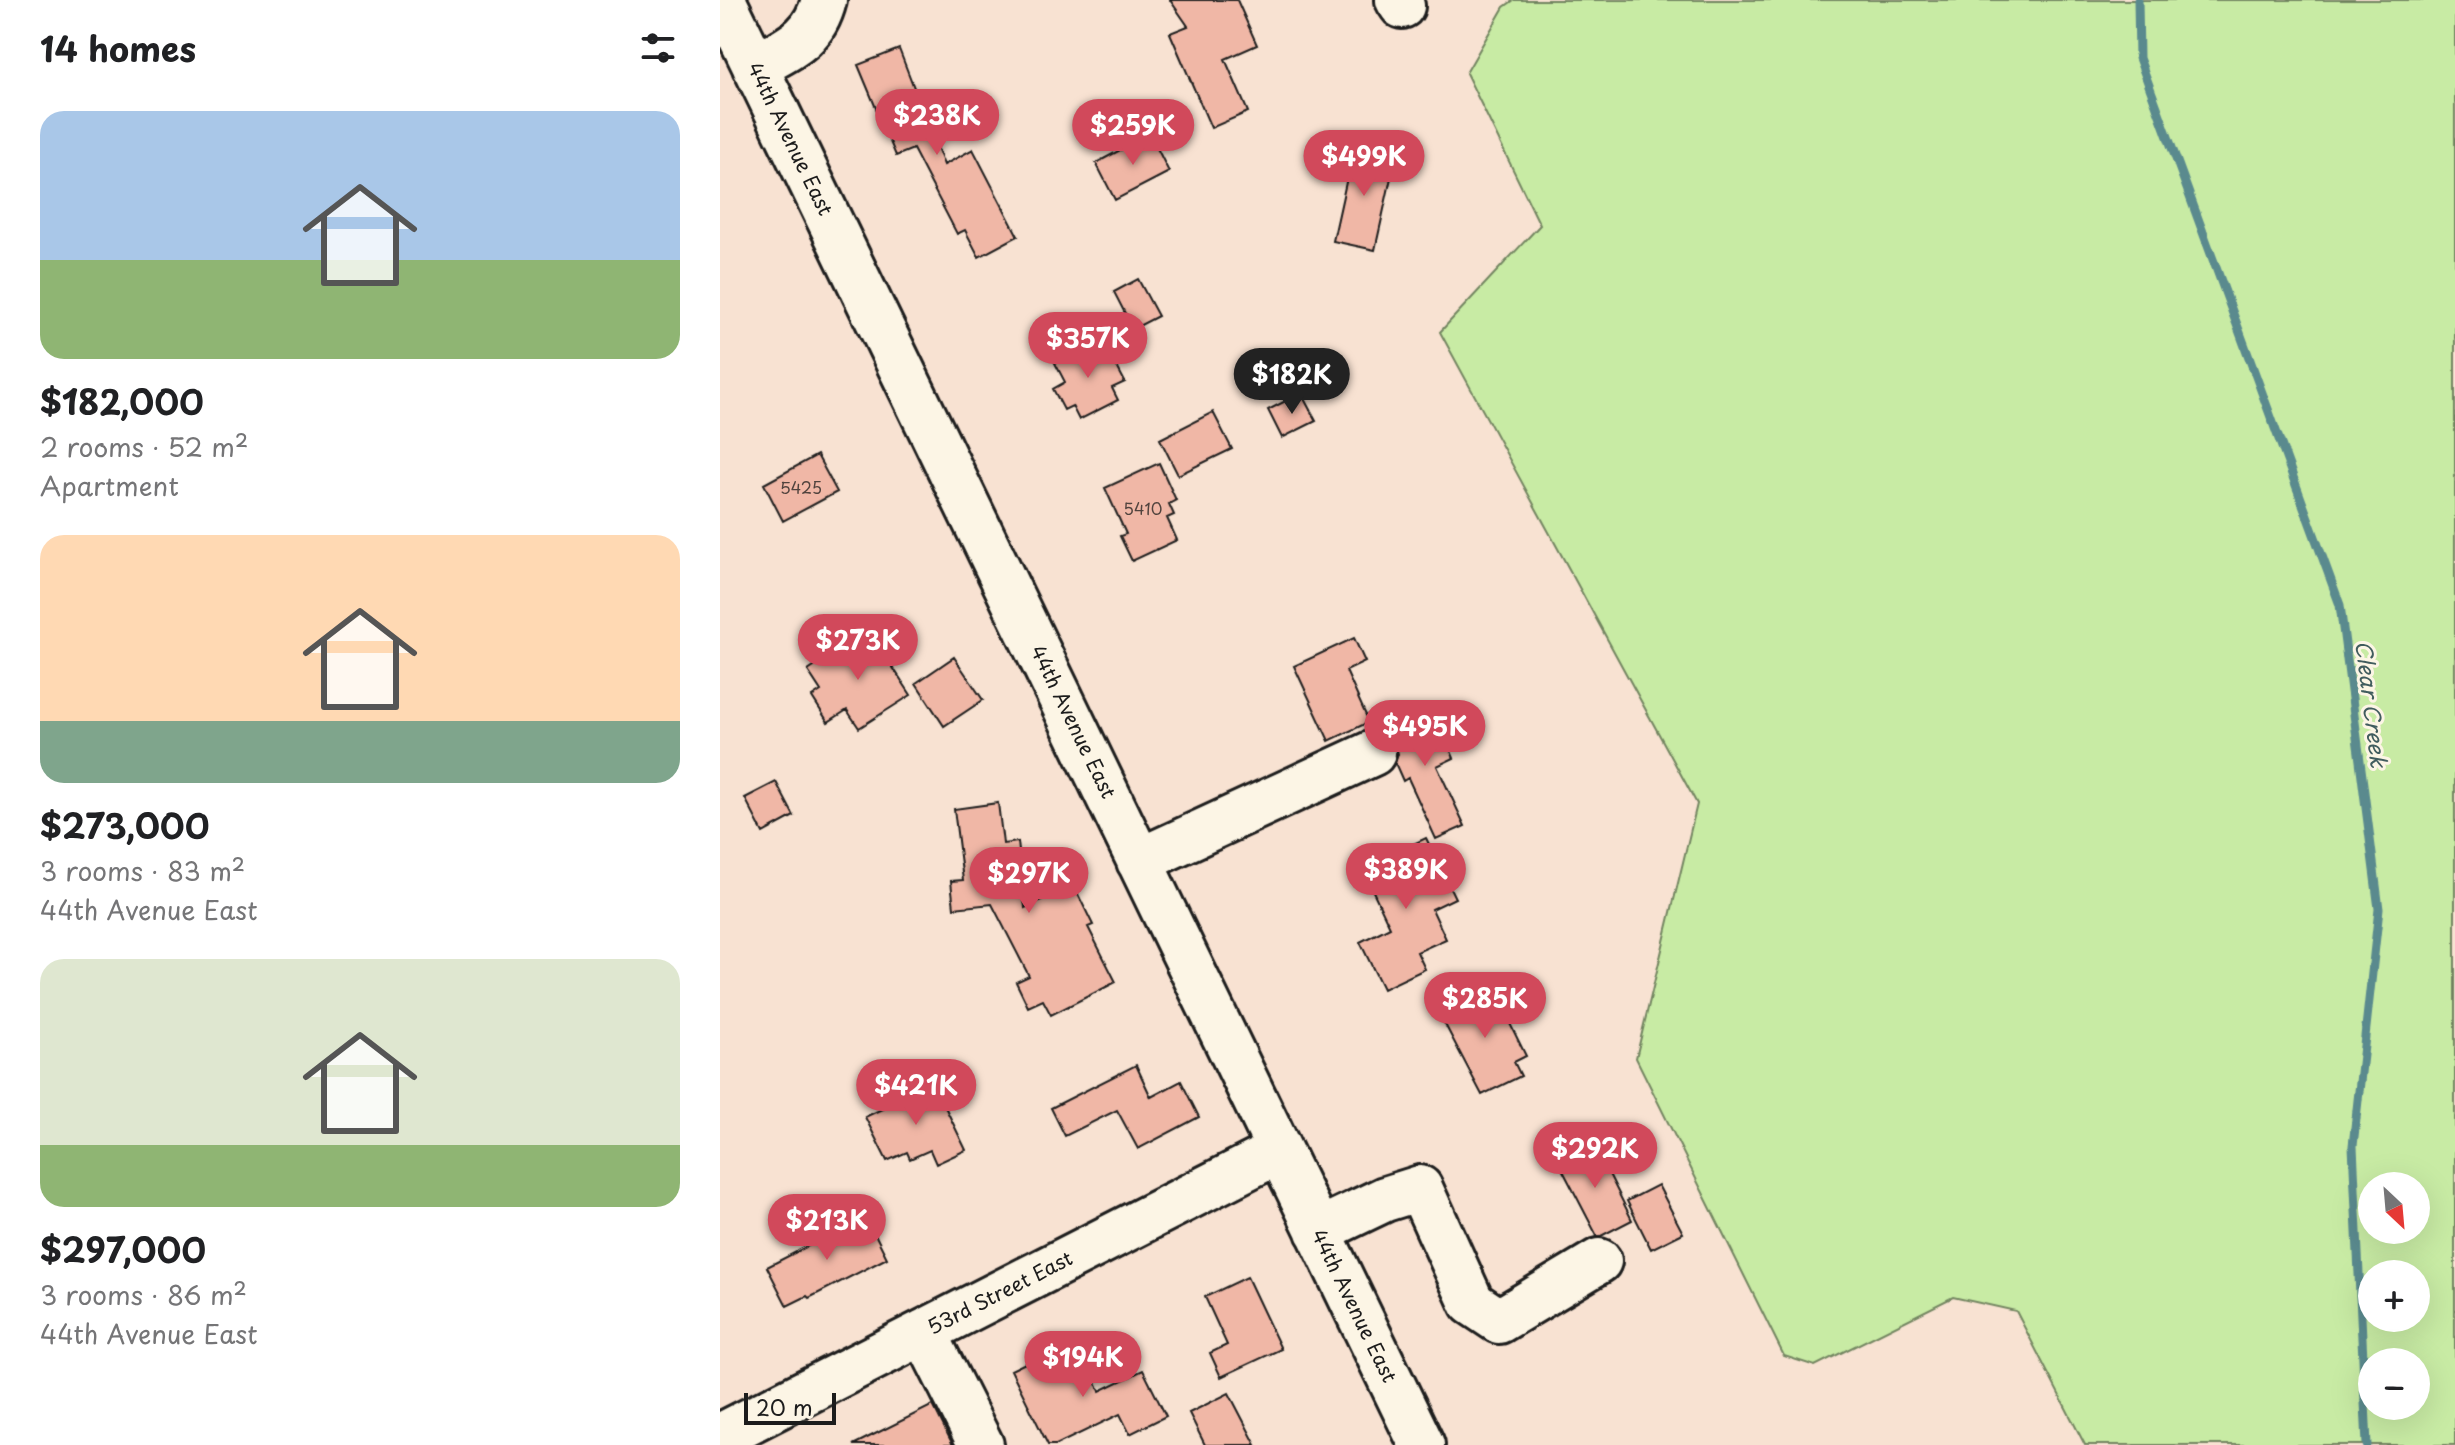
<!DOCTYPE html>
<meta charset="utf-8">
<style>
body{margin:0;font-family:"Playpen Sans",sans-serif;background:#f2f2f2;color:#202124;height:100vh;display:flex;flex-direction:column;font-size:30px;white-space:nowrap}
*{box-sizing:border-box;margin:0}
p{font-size:26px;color:#757577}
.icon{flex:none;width:44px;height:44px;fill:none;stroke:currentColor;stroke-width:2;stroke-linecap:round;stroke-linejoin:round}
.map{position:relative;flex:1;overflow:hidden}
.drawer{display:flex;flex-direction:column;background:#fff;width:720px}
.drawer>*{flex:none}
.needle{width:52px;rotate:154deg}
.buttons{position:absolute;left:1638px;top:1172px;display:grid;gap:16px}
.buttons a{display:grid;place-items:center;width:72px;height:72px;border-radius:50%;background:#fff;box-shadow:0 8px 32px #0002;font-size:40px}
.scale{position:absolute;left:24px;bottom:20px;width:92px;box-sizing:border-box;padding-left:8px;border:4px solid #1c1c1c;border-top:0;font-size:22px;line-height:28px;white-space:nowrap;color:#1c1c1c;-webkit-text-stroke:6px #fcf5e5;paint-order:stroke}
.price{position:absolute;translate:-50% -68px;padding:0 18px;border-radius:28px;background:#d1495b;color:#fff;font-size:26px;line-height:52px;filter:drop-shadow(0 2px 4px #0008)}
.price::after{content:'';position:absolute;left:50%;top:48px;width:24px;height:18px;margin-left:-12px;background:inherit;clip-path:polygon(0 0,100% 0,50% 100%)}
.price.on{background:#222;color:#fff}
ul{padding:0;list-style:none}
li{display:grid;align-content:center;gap:16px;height:424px;padding:0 40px}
li span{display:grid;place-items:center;height:248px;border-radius:24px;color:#555}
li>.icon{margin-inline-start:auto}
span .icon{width:144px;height:144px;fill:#fffc;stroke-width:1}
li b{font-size:34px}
h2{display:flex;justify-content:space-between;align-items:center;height:96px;padding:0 40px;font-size:34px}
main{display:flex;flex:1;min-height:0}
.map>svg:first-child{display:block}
.green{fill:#c8eba4;stroke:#728460;stroke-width:2;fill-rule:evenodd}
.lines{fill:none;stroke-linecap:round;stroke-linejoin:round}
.stream{stroke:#5a8a8e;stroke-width:9}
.building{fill:#f0b7a6;stroke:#1c1c1c;stroke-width:2}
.minor-casing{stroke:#1c1c1c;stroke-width:50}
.minor{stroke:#fcf5e5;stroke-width:44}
.labels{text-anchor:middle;stroke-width:6;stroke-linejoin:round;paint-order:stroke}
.number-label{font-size:16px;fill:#51433e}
.street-label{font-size:20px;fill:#1c1c1c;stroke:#fcf5e5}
.water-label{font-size:22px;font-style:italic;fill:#405c5e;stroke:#fcf5e5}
</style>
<main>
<section class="drawer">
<h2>14 homes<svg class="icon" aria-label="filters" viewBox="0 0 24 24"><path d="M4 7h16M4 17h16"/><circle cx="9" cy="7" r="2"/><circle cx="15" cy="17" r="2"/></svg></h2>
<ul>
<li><span style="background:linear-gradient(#a9c7e8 60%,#8fb573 0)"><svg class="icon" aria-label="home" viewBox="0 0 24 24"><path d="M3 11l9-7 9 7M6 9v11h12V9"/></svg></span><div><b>$182,000</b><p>2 rooms · 52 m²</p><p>Apartment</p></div></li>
<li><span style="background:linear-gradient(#ffd9b3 75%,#7fa58c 0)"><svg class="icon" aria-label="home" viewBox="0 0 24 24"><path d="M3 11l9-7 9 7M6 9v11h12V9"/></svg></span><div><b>$273,000</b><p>3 rooms · 83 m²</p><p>44th Avenue East</p></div></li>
<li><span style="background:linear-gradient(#dfe7d0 75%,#8fb573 0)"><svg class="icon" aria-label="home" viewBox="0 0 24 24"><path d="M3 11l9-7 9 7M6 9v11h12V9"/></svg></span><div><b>$297,000</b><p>3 rooms · 86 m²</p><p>44th Avenue East</p></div></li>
</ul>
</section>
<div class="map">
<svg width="1735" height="1445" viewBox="0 0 1735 1445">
<rect width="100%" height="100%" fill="#f8e2d2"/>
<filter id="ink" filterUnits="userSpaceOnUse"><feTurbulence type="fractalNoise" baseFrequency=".0125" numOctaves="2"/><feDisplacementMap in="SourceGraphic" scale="16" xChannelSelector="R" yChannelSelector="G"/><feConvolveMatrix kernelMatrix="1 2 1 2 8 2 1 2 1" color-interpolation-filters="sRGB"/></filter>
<g filter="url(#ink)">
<!-- green -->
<path class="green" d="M794,0h941v1445h-370l-69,-134 -63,-14 -138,69 -31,-10 -148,-298 61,-254 -257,-472 100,-107 -74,-152 38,-66zM1652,1186h44v44h-44zM1652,1274h44v44h-44zM1652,1362h44v44h-44z"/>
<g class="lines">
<!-- stream -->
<path class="stream" d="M1418,0l1,58 201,547 39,304 -26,237 14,299"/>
</g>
<!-- building -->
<path class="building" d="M450,0h67l20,45 -32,14 23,53 -37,16 -41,-95 18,-7z
M179,49l45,116 29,-16 45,87 -39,21 -14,-27 -8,4 -44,-85 -17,7 -38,-91z
M430,134l19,38 -54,28 -19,-37z
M634,146l42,9 -21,95 -42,-9z
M418,279l20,37 -25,13 -19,-37z
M383,340l22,42 -13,6 6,12 -39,20 -7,-14 -8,4 -11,-21 12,-7 -10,-19z
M581,393l15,28 -34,17 -14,-28z
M493,412l19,37 -54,26 -18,-36z
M97,455l20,37 -54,29 -19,-37z
M439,463l17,37 -7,4 5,11 -7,3 10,22 -45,21 -12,-25 6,-2 -21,-46z
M149,631l42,64 -52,33 -12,-18 -19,12 -16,-25 9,-6 -13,-20z
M634,638l11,24 -19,9 23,51 -40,19 -35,-75z
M234,657l29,43 -39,26 -28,-43z
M698,706l10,24 11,-6 15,34 -17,8 28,60 -29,13 -28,-61 -5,3 -8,-18 3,-9 -3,-12 -17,-18z
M56,782l18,34 -31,17 -18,-35z
M278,803l5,41 15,-2 7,66 48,-24 20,41 -5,2 28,55 -65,33 -8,-15 -15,7 -12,-25 13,-6 -37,-72 -38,4 -3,-27 12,-1 -9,-71z
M706,838l29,60 -23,11 14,30 -29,13 8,17 -42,20 -23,-47 30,-15 -28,-59z
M772,987l34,69 -12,6 7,14 -39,19 -43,-82z
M416,1065l15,32 30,-16 18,36 -61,32 -21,-39 -52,26 -14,-28z
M214,1084l32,66 -30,14 -6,-14 -20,9 -3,-7 -20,9 -22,-44 21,-10 -2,-3 36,-17 1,3z
M874,1144l38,76 -31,16h-4l-39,-75z
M938,1185l25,48 -32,16 -24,-48z
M146,1216l21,42 -78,40 -2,-2 -20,10 -20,-39z
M527,1277l34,72 -60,28 -11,-24 17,-8 -22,-48z
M334,1349l14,29 20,-10 12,23 43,-21 23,46 -36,18 -10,-20 -64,31h-8l-37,-75z
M509,1393l27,52h-51l-16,-32z
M213,1405l20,40h-100z"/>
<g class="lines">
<defs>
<path id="minor" d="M3,0l699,1445
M678,0l4,6
M35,67c33,-19 59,-27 69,-67
M419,861l234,-108
M598,1231l67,-32 35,-11 52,115 27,18 100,-60
M204,1332l57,113
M0,1436l559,-285"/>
</defs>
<!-- minor casing -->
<use href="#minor" class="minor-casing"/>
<!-- minor -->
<use href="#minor" class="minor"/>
</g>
</g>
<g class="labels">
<!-- number labels -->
<g class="number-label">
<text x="81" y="494">5425</text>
<text x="423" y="515">5410</text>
</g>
<!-- street labels -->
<g class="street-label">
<text transform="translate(70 139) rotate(64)" y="7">44th Avenue East</text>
<text transform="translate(353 722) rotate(64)" y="7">44th Avenue East</text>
<text transform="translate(280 1293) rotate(-27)" y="7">53rd Street East</text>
<text transform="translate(634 1306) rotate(64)" y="7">44th Avenue East</text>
</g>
<!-- water labels -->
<g class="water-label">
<text transform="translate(1651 704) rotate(83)" y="8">Clear Creek</text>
</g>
</g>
</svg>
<div class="buttons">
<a><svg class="needle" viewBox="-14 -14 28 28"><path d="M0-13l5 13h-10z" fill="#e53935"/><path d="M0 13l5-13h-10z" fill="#757577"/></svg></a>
<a>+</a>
<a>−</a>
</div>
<div class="scale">20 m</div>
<b class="price" style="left:217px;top:157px">$238K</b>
<b class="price" style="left:413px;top:167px">$259K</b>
<b class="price" style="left:644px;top:198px">$499K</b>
<b class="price" style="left:368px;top:380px">$357K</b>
<b class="price on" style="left:572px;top:416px">$182K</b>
<b class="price" style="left:138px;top:682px">$273K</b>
<b class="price" style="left:705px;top:768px">$495K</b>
<b class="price" style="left:686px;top:911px">$389K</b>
<b class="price" style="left:309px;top:915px">$297K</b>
<b class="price" style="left:765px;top:1040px">$285K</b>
<b class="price" style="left:196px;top:1127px">$421K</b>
<b class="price" style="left:875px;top:1190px">$292K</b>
<b class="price" style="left:107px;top:1262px">$213K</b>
<b class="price" style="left:363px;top:1399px">$194K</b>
</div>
</main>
